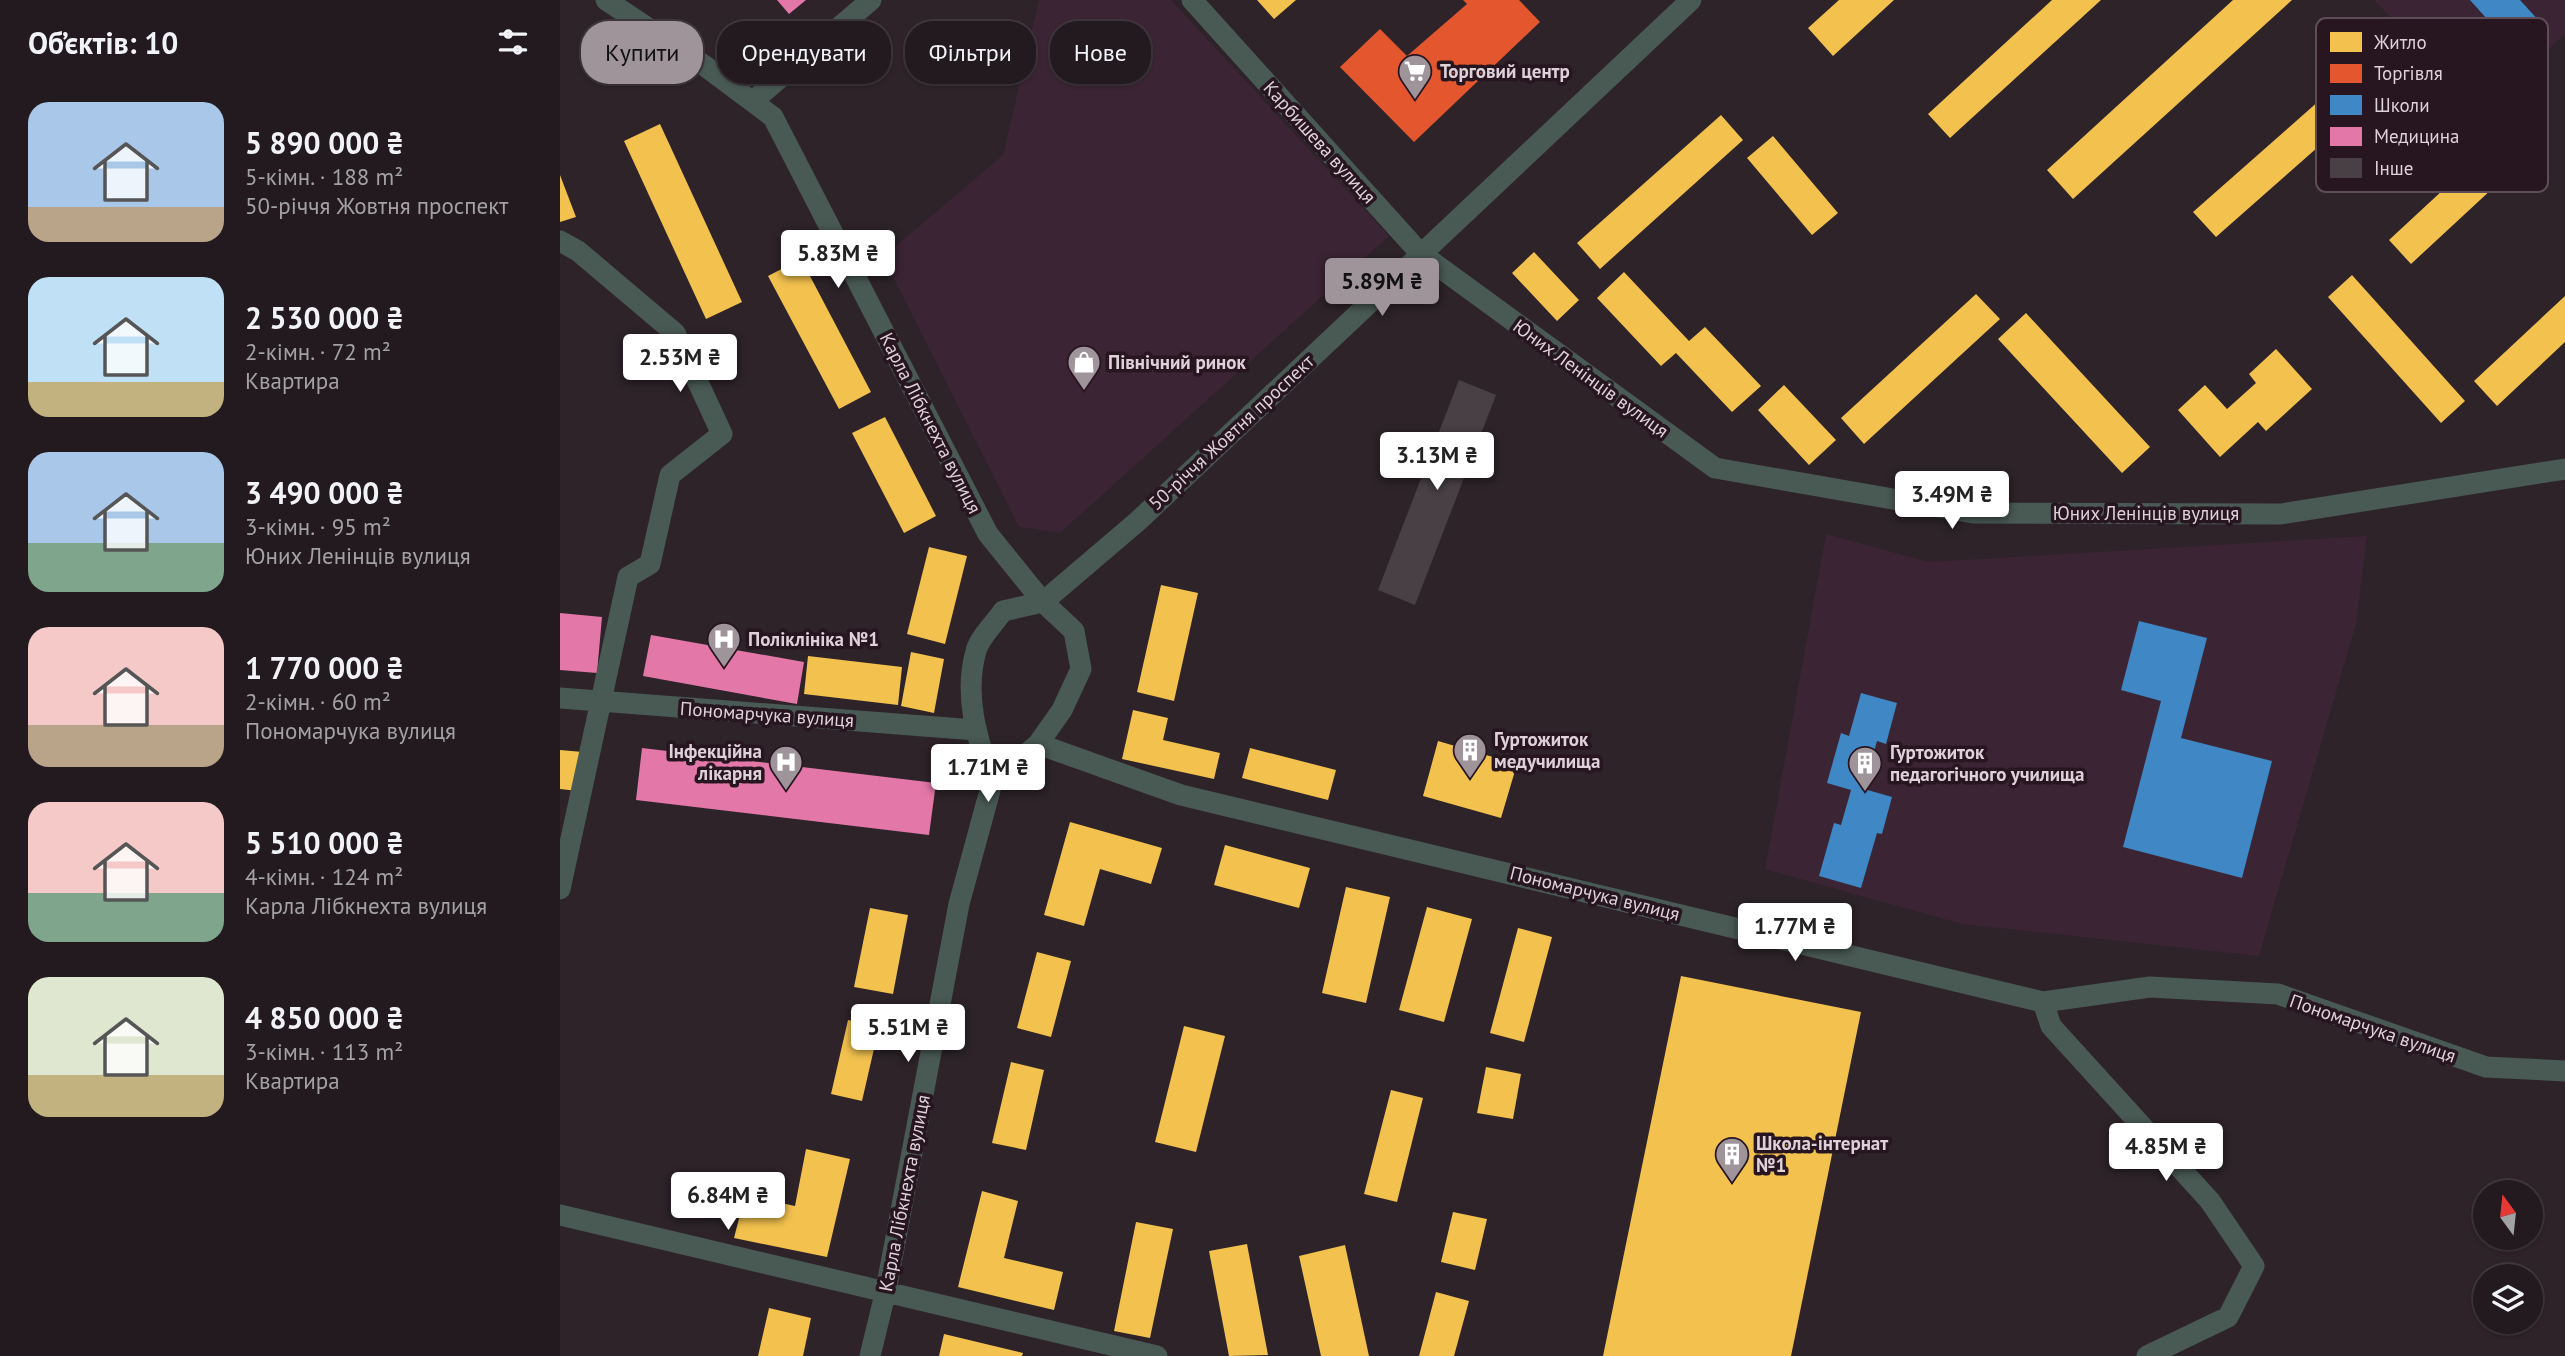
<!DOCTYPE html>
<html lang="uk">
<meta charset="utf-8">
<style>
body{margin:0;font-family:"PT Sans",sans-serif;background:#2e272c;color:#f1f3f6;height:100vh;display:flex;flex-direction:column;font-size:26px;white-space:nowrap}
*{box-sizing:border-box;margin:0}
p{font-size:23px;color:#a2a1a4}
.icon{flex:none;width:38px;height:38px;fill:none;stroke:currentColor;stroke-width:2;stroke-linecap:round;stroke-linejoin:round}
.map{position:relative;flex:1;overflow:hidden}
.drawer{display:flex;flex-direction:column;background:#221a1f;width:560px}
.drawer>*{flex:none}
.top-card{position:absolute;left:21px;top:21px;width:665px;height:63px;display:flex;gap:14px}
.needle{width:46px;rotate:345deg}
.buttons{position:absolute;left:1913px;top:1180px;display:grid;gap:14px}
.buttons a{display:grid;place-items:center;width:70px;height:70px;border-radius:50%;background:#221a1f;box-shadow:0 2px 5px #0004,0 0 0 2px #3f383d;font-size:35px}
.price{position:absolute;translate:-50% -60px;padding:0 16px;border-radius:7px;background:#fff;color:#222;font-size:23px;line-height:46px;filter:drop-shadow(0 2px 4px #0008)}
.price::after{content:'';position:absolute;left:50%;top:42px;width:21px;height:16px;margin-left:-10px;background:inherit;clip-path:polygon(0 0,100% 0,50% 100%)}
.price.on{background:#a0949b;color:#111}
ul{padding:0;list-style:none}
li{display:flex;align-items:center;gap:21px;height:175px;padding:0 28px}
li span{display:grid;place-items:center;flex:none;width:196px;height:140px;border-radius:21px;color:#555}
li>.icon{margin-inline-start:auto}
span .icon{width:84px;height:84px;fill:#fffc;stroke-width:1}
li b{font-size:30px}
h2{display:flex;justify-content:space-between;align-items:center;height:84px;padding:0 28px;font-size:30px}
.pill{padding:0 24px;border-radius:28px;background:#221a1f;box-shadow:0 2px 5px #0004,0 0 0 2px #3f383d;font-size:24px;line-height:63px}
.pill.on{background:#a0949b;color:#111}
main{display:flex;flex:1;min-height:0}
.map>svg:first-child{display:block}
.built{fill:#3b2433}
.homes{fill:#f2c14e}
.shops{fill:#e4572e}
.schools{fill:#3f88c5}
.health{fill:#e377a8}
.building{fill:#484045}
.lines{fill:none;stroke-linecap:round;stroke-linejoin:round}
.minor{stroke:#495954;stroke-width:21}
.labels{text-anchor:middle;stroke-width:7;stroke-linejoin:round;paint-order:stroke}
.poi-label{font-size:19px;font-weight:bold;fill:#ded1d8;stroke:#271520;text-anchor:start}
.street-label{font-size:19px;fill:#ded1d8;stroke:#271520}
.key{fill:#271520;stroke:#5e4d57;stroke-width:2}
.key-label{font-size:19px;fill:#ded1d8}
</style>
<main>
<section class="drawer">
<h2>Об’єктів: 10<svg class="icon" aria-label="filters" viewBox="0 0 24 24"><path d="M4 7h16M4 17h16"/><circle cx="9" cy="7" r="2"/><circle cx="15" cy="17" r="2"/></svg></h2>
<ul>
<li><span style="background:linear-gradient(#a9c7e8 75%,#b9a48a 0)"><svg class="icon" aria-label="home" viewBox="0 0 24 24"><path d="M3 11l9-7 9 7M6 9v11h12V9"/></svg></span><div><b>5 890 000 ₴</b><p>5-кімн. · 188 m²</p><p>50-річчя Жовтня проспект</p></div></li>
<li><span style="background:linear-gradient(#bfe0f5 75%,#c2b280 0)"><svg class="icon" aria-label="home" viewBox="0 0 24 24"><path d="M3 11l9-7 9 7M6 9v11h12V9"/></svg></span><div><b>2 530 000 ₴</b><p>2-кімн. · 72 m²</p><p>Квартира</p></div></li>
<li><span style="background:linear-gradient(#a9c7e8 65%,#7fa58c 0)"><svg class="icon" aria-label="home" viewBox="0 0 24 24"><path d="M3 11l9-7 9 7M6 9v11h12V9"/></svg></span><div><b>3 490 000 ₴</b><p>3-кімн. · 95 m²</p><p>Юних Ленінців вулиця</p></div></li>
<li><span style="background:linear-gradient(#f6c9c9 70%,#b9a48a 0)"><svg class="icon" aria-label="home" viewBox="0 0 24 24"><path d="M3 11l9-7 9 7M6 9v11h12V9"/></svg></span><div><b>1 770 000 ₴</b><p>2-кімн. · 60 m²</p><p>Пономарчука вулиця</p></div></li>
<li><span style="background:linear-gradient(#f6c9c9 65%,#7fa58c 0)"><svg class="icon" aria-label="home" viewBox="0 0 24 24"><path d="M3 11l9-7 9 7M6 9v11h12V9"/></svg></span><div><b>5 510 000 ₴</b><p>4-кімн. · 124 m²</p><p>Карла Лібкнехта вулиця</p></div></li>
<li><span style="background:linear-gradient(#dfe7d0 70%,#c2b280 0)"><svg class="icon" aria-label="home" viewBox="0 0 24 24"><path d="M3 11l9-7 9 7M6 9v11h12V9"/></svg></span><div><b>4 850 000 ₴</b><p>3-кімн. · 113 m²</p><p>Квартира</p></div></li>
</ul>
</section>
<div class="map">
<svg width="2005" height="1356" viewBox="0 0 2005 1356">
<rect width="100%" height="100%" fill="#2d2329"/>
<!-- built -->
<path class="built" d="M479,0h132l218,236 -329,297 -41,-6 -136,-270 120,-102z
M1814,0h191v34l-83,78z
M1266,534l103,28 438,-26 -11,88 -97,332 -297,-32 -197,-55z"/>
<!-- homes -->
<path class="homes" d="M697,0h39l-22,19z
M1279,0h55l-61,56 -25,-28z
M1492,0h49l-151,138 -22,-24z
M1673,0h59l-219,199 -26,-29z
M1795,69l23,25 -162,143 -23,-25z
M1161,115l22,25 -143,129 -23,-26z
M100,124l82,178 -36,17 -82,-178z
M1213,136l65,77 -26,22 -65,-77z
M1911,164l22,24 -82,76 -22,-24z
M0,175l16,42 -16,5z
M974,252l45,48 -22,21 -45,-48z
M241,259l70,133 -32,17 -71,-133z
M1064,272l65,69 16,-14 56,59 -29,26 -56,-59 -15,13 -64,-68z
M1792,275l113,126 -24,22 -113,-126z
M1416,294l24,25 -136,125 -23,-26z
M2005,296v46l-68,64 -23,-25z
M1466,313l124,134 -28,26 -124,-134z
M1716,349l36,40 -46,42 -8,-9 -38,35 -42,-47 27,-25 22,24 29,-26 -7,-9z
M1224,385l52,55 -27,25 -51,-55z
M325,417l51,99 -32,17 -52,-100z
M369,547l38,9 -22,88 -38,-10z
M601,585l37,8 -24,108 -37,-9z
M351,652l33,7 -10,54 -33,-7z
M248,656l94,11 -4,38 -94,-11z
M573,710l35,8 -5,22 57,13 -6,26 -92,-20z
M878,741l79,23 -16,54 -78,-22z
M690,748l86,22 -8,30 -86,-22z
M0,750l23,2 -5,39 -18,-2z
M510,822l92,26 -11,36 -51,-15 -16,57 -40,-11z
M665,845l85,23 -11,40 -85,-23z
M786,887l44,10 -24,106 -44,-10z
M867,907l45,12 -28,103 -45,-12z
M310,908l38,7 -15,79 -39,-7z
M958,928l34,9 -28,105 -34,-9z
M477,952l34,9 -20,76 -34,-9z
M1121,976l180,36 -70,344h-188z
M288,1020l31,7 -17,74 -31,-7z
M624,1026l41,10 -29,116 -41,-10z
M451,1062l33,8 -18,80 -34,-7z
M926,1067l35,7 -8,45 -36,-6z
M831,1090l32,8 -26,104 -33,-8z
M246,1149l44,10 -23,98 -93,-19 11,-43 50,11z
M422,1191l36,10 -14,57 59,14 -9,38 -96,-23z
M893,1212l34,7 -12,51 -34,-8z
M576,1222l37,7 -23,109 -36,-7z
M687,1244l21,111 -39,1 -20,-105z
M785,1245l24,111h-48l-22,-100z
M876,1292l33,9 -15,55h-35z
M209,1308l42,10 -8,38h-45z
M384,1334l79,19 -1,3h-83z"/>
<!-- shops -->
<path class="shops" d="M903,0h56l21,22 -126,120 -74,-75 40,-38 27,27 60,-52z"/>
<!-- schools -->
<path class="schools" d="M1910,0h50l21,23 -28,25z
M1579,621l68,17 -26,100 91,23 -30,117 -119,-31 38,-146 -40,-11z
M1301,693l36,10 -11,41 -9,-3 -13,48 28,8 -10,37 -5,-1 -16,55 -42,-12 15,-53 7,2 10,-35 -24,-7 14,-50 8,3z"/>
<!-- health -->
<path class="health" d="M217,0h29l-17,14z
M0,613l42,4 -5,56 -37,-3z
M91,635l153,27 -7,42 -154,-28z
M82,748l294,35 -7,52 -293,-35z"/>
<!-- building -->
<path class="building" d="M899,380l37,15 -81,210 -37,-15z"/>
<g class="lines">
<!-- minor -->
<path class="minor" d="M46,0l99,66 68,51 215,417 55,68 31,29 7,38 -19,41 -24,34 -46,39c-14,-43 -29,-86 -16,-132 3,-13 19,-28 27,-40l40,-9 95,-81 553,-521
M632,0l228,253 295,215 258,45 308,1 284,-45
M193,101l118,-101
M0,241l18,10 97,82 47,101 -52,41 -20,89 -22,13 -68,312
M0,698l415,32
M478,744l143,51 862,207 107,-15 128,7 208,73 79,4
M1483,1002l8,24 159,175 44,65 -26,51 -81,39
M0,1215l597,141
M310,1356l16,-66 73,-386 33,-121"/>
</g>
<!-- icons -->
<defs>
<symbol id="supermarket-pin" viewBox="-11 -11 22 30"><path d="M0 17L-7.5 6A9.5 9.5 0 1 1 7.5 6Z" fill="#a0949b" stroke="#271520"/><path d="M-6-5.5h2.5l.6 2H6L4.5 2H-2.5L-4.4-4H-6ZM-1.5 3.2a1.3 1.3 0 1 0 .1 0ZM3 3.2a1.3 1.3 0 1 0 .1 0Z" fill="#fff"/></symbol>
<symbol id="shop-pin" viewBox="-11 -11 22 30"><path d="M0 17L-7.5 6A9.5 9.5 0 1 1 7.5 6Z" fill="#a0949b" stroke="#271520"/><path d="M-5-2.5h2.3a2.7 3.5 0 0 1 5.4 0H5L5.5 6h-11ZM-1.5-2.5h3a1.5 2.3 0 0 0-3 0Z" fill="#fff"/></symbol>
<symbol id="hospital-pin" viewBox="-11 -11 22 30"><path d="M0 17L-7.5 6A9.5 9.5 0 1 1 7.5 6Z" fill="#a0949b" stroke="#271520"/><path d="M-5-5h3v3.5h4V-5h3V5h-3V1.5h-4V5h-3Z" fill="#fff"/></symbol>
<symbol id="building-pin" viewBox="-11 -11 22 30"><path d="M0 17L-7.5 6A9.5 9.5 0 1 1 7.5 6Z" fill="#a0949b" stroke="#271520"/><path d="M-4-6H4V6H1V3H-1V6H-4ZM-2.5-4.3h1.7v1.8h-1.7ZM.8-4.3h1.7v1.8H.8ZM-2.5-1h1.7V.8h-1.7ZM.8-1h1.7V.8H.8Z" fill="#fff"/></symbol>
</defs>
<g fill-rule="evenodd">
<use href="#supermarket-pin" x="836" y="52" width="38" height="52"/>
<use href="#shop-pin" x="505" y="343" width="38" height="52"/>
<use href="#hospital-pin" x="145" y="620" width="38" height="52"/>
<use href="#building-pin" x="891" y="731" width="38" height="52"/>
<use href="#hospital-pin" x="207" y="743" width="38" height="52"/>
<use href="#building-pin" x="1286" y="744" width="38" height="52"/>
<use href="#building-pin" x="1153" y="1135" width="38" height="52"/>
</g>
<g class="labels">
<!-- poi labels -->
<g class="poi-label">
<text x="880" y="78">Торговий центр</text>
<text x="548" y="369">Північний ринок</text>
<text x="188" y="646">Поліклініка №1</text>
<text x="934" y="746">Гуртожиток<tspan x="934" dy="22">медучилища</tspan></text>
<text x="202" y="758" text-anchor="end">Інфекційна<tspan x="202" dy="22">лікарня</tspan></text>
<text x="1330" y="759">Гуртожиток<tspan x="1330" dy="22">педагогічного училища</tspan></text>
<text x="1196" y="1150">Школа-інтернат<tspan x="1196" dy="22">№1</tspan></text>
</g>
<!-- street labels -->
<g class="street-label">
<text transform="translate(760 142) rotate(48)" y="7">Карбишева вулиця</text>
<text transform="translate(1031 378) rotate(36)" y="7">Юних Ленінців вулиця</text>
<text transform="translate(371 423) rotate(63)" y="7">Карла Лібкнехта вулиця</text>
<text transform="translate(671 432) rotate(-43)" y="7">50-річчя Жовтня проспект</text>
<text x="1586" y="520">Юних Ленінців вулиця</text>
<text transform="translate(207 714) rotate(4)" y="7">Пономарчука вулиця</text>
<text transform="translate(1035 893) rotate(14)" y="7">Пономарчука вулиця</text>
<text transform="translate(1813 1028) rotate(19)" y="7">Пономарчука вулиця</text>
<text transform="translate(344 1193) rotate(-79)" y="7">Карла Лібкнехта вулиця</text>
</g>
</g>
<!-- legend -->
<rect x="1756" y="18" width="232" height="174" rx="10" class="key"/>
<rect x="1770" y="32" width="32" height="20" fill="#f2c14e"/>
<rect x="1770" y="64" width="32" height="19" fill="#e4572e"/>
<rect x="1770" y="95" width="32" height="20" fill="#3f88c5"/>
<rect x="1770" y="127" width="32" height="19" fill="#e377a8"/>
<rect x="1770" y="158" width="32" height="20" fill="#484045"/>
<g class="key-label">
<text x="1814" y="49">Житло</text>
<text x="1814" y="80">Торгівля</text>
<text x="1814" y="112">Школи</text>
<text x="1814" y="143">Медицина</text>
<text x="1814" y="175">Інше</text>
</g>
</svg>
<div class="buttons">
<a><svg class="needle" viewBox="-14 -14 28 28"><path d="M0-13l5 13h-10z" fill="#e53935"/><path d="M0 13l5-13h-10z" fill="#a2a1a4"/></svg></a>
<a><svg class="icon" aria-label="layers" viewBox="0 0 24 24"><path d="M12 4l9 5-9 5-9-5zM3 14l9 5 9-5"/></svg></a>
</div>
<b class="price" style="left:278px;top:290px">5.83M ₴</b>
<b class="price on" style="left:822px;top:318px">5.89M ₴</b>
<b class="price" style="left:120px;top:394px">2.53M ₴</b>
<b class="price" style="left:877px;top:492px">3.13M ₴</b>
<b class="price" style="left:1392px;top:531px">3.49M ₴</b>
<b class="price" style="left:428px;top:804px">1.71M ₴</b>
<b class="price" style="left:1235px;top:963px">1.77M ₴</b>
<b class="price" style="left:348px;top:1064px">5.51M ₴</b>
<b class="price" style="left:1606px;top:1183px">4.85M ₴</b>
<b class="price" style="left:168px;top:1232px">6.84M ₴</b>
<div class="top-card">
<a class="pill on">Купити</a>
<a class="pill">Орендувати</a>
<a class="pill">Фільтри</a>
<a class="pill">Нове</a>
</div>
</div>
</main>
